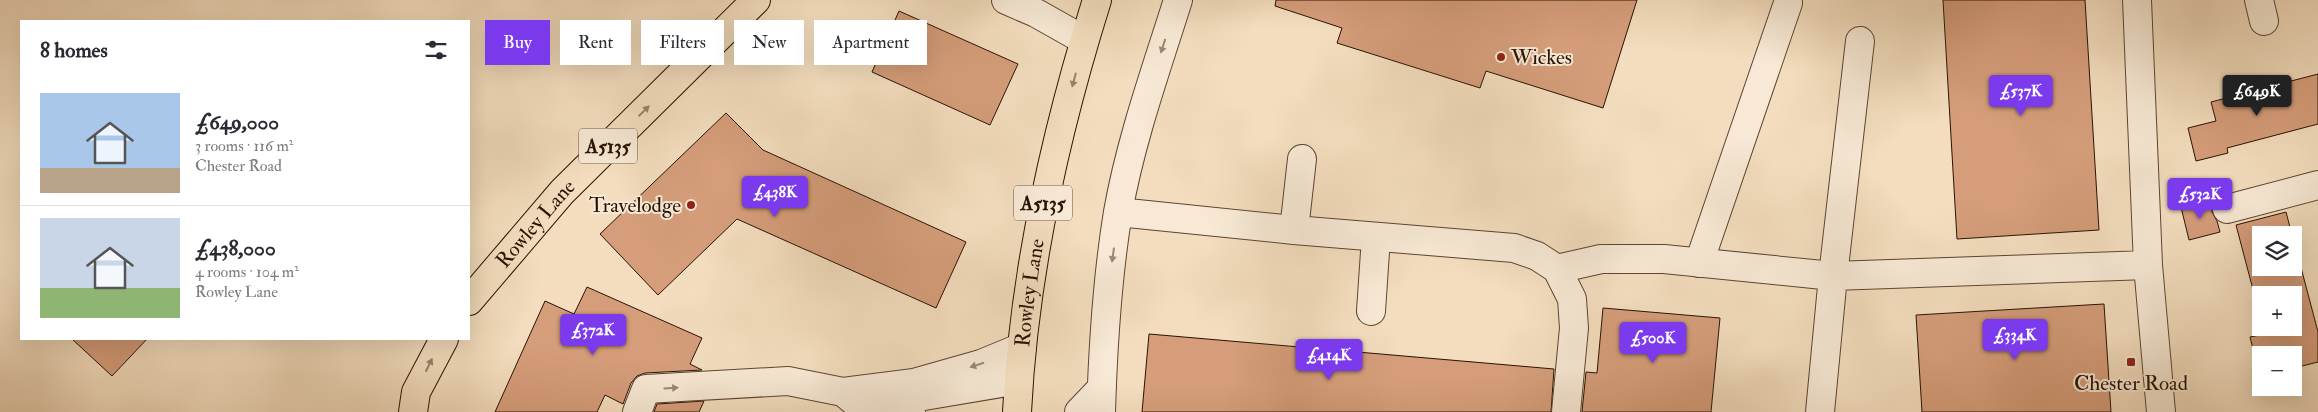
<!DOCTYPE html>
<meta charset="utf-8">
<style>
body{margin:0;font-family:"IM FELL Double Pica",serif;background:#f7f7f7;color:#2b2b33;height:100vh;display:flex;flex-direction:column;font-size:19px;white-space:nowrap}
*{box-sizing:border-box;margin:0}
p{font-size:16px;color:#7c7c81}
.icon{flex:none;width:28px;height:28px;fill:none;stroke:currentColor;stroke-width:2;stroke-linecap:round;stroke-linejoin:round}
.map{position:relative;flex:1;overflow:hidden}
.details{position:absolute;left:20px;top:20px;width:450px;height:320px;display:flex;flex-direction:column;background:#fff;border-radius:0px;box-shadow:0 5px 20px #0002}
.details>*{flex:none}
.hud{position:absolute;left:485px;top:20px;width:475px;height:45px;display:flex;gap:10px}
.buttons{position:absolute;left:2252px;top:226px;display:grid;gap:10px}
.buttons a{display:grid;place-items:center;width:50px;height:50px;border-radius:0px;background:#fff;box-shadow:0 5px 20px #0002;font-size:25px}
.price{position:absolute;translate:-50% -42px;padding:0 11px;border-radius:5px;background:#7c3aed;color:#fff;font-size:16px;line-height:32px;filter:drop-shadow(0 1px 2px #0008)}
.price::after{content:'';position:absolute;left:50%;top:30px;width:15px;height:11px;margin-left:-8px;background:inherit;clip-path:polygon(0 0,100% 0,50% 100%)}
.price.selected{background:#222;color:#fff}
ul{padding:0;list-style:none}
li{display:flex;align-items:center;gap:15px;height:125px;padding:0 20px}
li+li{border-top:1px solid #e1e1e2}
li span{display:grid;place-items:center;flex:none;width:140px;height:100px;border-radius:0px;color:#555}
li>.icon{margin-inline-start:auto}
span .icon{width:60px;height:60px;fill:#fffc;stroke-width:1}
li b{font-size:21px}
h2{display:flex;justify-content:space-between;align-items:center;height:60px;padding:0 20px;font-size:21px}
.pill{padding:0 18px;border-radius:0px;background:#fff;box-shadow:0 5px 20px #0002;font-size:18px;line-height:45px}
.pill.selected{background:#7c3aed;color:#fff}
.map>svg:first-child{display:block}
.building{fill:#d59d7a;stroke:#291204}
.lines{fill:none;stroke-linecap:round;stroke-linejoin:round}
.minor-casing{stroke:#5c4532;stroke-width:30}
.major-casing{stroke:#291204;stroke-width:30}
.minor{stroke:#f7e9d5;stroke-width:28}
.major{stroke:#f3ddbe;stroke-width:28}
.oneway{fill:#9a8877}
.oneway2{fill:#98826a}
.poi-dot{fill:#8f2418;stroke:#f7e9d5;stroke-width:2}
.labels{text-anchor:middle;stroke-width:4;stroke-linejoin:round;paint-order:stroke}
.shield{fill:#f7e9d5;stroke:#675243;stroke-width:1}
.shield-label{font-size:20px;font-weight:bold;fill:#291204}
.poi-label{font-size:21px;fill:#291204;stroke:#f7e9d5;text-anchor:start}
.street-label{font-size:21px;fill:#291204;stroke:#f7e9d5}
</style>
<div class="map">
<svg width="2318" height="412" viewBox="0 0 2318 412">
<rect width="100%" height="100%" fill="#f3ddbe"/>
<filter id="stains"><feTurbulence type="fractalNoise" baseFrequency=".004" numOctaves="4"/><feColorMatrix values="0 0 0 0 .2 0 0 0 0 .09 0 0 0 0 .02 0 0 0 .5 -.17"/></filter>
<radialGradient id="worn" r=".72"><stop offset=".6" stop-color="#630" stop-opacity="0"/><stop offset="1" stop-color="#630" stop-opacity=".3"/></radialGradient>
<!-- building -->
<path class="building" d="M1276,0h361l-34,108 -117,-37 -6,17 -143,-45 5,-15 -67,-22z
M1943,0h142l14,230 -142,9z
M899,11l119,53 -28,61 -118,-53z
M2318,74v50l-91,24 1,5 -32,8 -8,-33 28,-7 -5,-19z
M726,113l37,37 203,92 -30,66 -199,-89 -79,76 -58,-61z
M2212,199v13l5,9 3,11 -31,8 -8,-33z
M2286,212l6,23h-31v33h33v-27l24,91v30l-24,6v-13h-33l-1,22 -10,-40 15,-3 -2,-6h31v-33h-33v25l-25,-95z
M587,287l115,51 -12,26 12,6 -57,3 -8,3 -6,7 -8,21 -18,-9 -8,17h-102l50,-111 29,13z
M2104,304l7,108h-189l-6,-97z
M1603,308l117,10 -9,94h-129l4,-40 11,1z
M1149,334l405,35 -3,43h-409z
M72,339h75l-35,37z
M704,401l-5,11h-45l3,-8z"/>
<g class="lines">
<defs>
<path id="minor" d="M1006,0l30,13 48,27
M2137,0l11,265 13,147
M2259,0l5,21
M1860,41l-27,235 315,-11
M2227,209l91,-24
M1118,212l176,18 220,18 23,8 20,13 44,-10h63l169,17 -13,136
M1294,230l8,-71
M1699,263l89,-260
M1557,269l15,30 2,29 -8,84
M1371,311l5,-74
M843,392l24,20
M924,396l95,-16
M891,402l20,10
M637,412l9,-23 142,-8 55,11 71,-9 67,-19 41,-17
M1079,412l23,-24
M1101,412c2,-68 6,-133 17,-200 13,-73 38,-142 60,-212"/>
<g id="major">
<path id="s1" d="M469,301l93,-109 194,-192"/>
<path d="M413,412l3,-20 28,-53"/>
<path id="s2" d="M1017,412c7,-141 38,-278 80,-412"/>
</g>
</defs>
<!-- minor casing -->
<use href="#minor" class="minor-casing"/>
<!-- major casing -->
<use href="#major" class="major-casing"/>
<!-- minor -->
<use href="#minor" class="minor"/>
<!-- major -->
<use href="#major" class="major"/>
</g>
<!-- one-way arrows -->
<defs><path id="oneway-solid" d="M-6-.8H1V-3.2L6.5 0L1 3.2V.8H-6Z" transform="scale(1.25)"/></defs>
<g class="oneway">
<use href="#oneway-solid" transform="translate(1163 46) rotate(108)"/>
<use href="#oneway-solid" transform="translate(1113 255) rotate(98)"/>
<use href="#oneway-solid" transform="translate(977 365) rotate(162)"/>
<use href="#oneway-solid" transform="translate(671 388) rotate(-4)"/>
</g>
<g class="oneway2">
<use href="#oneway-solid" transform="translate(1074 80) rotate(105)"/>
<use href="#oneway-solid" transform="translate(644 111) rotate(-44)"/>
<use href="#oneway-solid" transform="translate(429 365) rotate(-64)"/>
</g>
<!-- markers -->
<g class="poi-dot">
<circle cx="1501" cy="57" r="5"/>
<circle cx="691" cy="205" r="5"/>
<rect x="2126" y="357" width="10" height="10" rx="2.5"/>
</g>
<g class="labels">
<!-- shield labels -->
<g class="shield">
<rect x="579" y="128.5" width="58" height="35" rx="4"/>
<rect x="1014" y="185.5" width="58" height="35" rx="4"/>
</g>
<g class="shield-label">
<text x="608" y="153">A5135</text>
<text x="1043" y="210">A5135</text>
</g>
<!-- poi labels -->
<g class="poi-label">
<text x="1511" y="64">Wickes</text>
<text x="681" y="212" text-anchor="end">Travelodge</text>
<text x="2131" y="390" text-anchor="middle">Chester Road</text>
</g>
<!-- street labels -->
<g class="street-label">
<text dy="7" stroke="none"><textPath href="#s1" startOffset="102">Rowley Lane</textPath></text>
<text dy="7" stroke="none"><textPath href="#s2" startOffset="120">Rowley Lane</textPath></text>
</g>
</g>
<rect width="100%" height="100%" filter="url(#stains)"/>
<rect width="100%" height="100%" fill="url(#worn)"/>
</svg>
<div class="buttons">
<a><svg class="icon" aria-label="layers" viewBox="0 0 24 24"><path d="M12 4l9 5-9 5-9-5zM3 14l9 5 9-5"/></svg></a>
<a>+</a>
<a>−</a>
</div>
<b class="price" style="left:2021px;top:117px">£537K</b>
<b class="price selected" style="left:2257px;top:117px">£649K</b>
<b class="price" style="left:775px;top:218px">£438K</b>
<b class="price" style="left:2200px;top:220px">£532K</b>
<b class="price" style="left:593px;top:356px">£372K</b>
<b class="price" style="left:2015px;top:361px">£334K</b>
<b class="price" style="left:1653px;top:364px">£500K</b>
<b class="price" style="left:1329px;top:381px">£414K</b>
<div class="hud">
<a class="pill selected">Buy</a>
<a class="pill">Rent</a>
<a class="pill">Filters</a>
<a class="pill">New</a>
<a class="pill">Apartment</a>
</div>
<section class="details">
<h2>8 homes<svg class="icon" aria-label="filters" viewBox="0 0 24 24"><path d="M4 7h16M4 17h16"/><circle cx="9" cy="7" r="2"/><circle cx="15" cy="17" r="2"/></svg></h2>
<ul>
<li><span style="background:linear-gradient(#a9c7e8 75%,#b9a48a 0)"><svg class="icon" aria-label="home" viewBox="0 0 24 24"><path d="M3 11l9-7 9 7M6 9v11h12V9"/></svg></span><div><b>£649,000</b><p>3 rooms · 116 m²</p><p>Chester Road</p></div></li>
<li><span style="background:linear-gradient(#c9d6e8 70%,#8fb573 0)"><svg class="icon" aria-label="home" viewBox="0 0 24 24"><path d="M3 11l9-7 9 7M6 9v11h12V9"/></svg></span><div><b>£438,000</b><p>4 rooms · 104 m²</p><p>Rowley Lane</p></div></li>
</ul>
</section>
</div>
